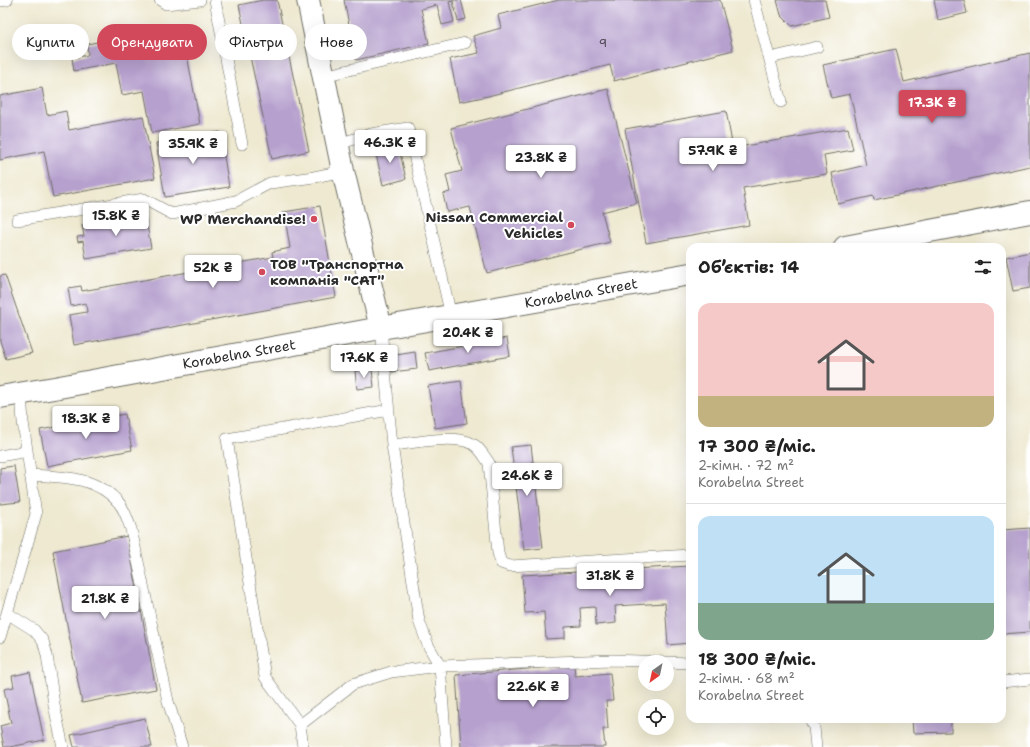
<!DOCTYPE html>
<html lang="uk">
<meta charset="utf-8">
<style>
body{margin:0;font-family:"Shantell Sans",sans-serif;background:#f6f6f6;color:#222;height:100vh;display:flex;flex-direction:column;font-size:15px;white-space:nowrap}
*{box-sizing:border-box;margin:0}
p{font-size:13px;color:#767676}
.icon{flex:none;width:22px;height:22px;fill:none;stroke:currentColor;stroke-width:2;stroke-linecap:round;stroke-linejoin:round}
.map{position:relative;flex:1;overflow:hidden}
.details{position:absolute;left:686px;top:243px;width:320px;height:480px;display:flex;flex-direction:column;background:#fff;border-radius:12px;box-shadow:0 4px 16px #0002}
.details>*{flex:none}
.guide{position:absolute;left:12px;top:24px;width:380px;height:36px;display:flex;gap:8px}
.needle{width:26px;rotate:213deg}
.fabs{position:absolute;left:638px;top:655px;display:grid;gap:8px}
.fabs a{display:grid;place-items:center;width:36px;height:36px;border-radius:50%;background:#fff;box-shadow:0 4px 16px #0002;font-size:20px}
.price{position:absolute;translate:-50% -34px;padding:0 9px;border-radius:4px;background:#fff;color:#222;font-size:13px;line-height:26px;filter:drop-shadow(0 1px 2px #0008)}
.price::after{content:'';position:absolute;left:50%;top:24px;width:12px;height:9px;margin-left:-6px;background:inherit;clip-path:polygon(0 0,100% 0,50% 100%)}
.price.current{background:#d1495b;color:#fff}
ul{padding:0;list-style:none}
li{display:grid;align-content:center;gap:8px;height:212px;padding:0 12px}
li+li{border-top:1px solid #e0e0e0}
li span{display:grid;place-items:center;height:124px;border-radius:12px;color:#555}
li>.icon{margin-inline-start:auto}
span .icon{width:72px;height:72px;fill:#fffc;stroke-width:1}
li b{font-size:17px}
h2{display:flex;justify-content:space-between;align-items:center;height:48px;padding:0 12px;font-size:17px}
.chip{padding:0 14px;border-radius:18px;background:#fff;box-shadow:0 4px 16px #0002;font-size:14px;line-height:36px}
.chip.current{background:#d1495b;color:#fff}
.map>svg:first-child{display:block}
.building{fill:#b6a0ce}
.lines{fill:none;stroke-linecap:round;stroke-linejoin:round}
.service-casing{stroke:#6f6e65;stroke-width:12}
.minor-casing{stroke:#6f6e65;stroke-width:24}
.service{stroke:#fff;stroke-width:11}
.minor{stroke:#fff;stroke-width:22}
.poi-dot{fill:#d1495b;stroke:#fff;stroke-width:1.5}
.labels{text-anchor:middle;stroke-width:4;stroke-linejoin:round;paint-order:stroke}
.number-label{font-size:12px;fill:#4e4854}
.poi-label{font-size:14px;font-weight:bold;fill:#2b2b2b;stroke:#fff;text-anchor:end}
.street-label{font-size:14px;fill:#2b2b2b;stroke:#fff}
</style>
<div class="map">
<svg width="1030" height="747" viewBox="0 0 1030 747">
<rect width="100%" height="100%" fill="#fff"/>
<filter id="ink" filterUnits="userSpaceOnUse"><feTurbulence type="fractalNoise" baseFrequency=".025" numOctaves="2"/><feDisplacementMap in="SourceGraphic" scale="8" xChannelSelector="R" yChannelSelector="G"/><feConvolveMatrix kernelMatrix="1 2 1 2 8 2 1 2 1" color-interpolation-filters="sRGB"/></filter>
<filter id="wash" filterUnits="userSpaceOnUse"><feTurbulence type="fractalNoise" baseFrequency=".012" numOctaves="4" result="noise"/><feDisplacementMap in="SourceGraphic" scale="16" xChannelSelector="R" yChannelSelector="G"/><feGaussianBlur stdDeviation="0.9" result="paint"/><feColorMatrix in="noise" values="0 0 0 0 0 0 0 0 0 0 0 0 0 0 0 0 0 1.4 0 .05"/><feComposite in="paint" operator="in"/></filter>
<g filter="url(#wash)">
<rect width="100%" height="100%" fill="#eee9d0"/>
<g id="blocks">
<!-- building -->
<path class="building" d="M263,0h14l32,151 -37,8 -33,-154z
M344,0h117l5,19 -8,2 -5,-20 -4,1 5,20 -12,3 -5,-20 -16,4 8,34 -73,17z
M559,0h161l13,50 -119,31 -4,-16 -122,31 -29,6 -9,-43 29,-6 -6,-17 28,-8 -3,-13z
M777,0h48l4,17 -37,9 -11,-11z
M934,0h30l3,13 -29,7z
M129,36l2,13 53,-10 16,85 -48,9 -8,-42 -22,4 -6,-32 -42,8 -2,-13 16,-3 -1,-11z
M896,49l8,33 126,-29v113l-156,34 -1,-4 -35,8 -6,-31 34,-8 -16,-71 -19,4 -8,-33z
M42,88l5,27 19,-4 3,19 74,-14 12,62 -102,19 -9,-46 -44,9v-64z
M608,89l29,114 -35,9 8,30 -123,31 -17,-66 -23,5 -4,-18 7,-2 -4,-17 16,-4 -11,-43z
M726,111l7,37 115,-20 5,22 -29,5 3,19 -84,14 6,37 -103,18 -21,-114z
M220,132l9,55 -64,10 -9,-54z
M398,144l8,35 -23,6 -8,-35z
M320,206l16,91 -262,48 -5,-30 18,-3 -1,-9 -15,3 -3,-18 13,-2 1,5 191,-34 -1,-5 18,-4 -6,-36z
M145,214l6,34 -65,11 -3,-18 -5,1 -1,-5 7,-1 -2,-11z
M1030,252v36l-17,3 -7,-34z
M5,275l27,78 -26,6 -6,-18v-65z
M507,338l3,18 -81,15 -4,-18z
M415,352l2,17 -25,3 -2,-16z
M372,369l2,18 -17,2 -2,-18z
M461,381l6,42 -32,5 -7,-42z
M125,414l7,36 -85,16 -7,-36z
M531,445l12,103 -19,2 -13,-103z
M14,466l6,36 -20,2v-36z
M1030,528v104l-28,2v-104z
M127,536l29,153 -74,14 -29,-152z
M690,566v77l-22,2 -3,-42 -50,3 1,17 -20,2 -1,-18 -15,1 1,18 -16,1v11l-19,1 -2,-27 -19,1 -3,-38z
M574,665l1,11 35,-3 3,28h-7l2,28h-5l2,18h-144l-5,-72z
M30,672l14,68 -34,7h-6l-4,-21 11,-3 -7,-34 10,-2 -2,-11z
M145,718l7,29h-78l-3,-12z
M912,719h39v13l-38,1z"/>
</g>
</g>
<g filter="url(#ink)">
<use href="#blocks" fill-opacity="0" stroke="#6f6e65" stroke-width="1"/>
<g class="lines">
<defs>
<path id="service" d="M160,0l6,4 34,-4
M215,0l27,144
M754,0l27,102
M0,1l7,-1
M770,58l47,-11
M323,76l142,-33
M338,144l33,-10 37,-6 43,188
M17,220l127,-21 28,15 64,-13 34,-18 44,-6 29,-6
M381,328l11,117 27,176 9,24 12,21 6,81
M392,445c22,-2 62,-11 81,-1 7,4 11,12 16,19l9,90 3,10 9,3 180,-11
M0,456l27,-5
M30,475c32,2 67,1 89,28 6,7 9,18 12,26l37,172 14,46
M7,613l27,17 9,11 4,14 7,50 9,42
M0,637l36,-123 -13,-92 -2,-28
M1002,682l28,-3
M810,719l4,8 2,20
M300,725l53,-41 38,-12 49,-6 173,-6 77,3
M303,747l-3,-22 -35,-48 -38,-238 162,-29"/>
<path id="minor" d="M308,0l35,171 38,157
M845,247l185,-35
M0,397l54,-9 327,-60 309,-54"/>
</defs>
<!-- service casing -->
<use href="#service" class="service-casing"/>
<!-- minor casing -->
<use href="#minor" class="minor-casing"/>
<!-- service -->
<use href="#service" class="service"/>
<!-- minor -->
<use href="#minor" class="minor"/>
</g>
</g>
<!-- markers -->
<g class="poi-dot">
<circle cx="314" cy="219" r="4"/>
<circle cx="571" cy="225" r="4"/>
<circle cx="262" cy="272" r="4"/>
</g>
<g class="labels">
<!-- number labels -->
<g class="number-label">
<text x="603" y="47">9</text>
</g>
<!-- poi labels -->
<g class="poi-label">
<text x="563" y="222">Nissan Commercial<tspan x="563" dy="16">Vehicles</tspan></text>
<text x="306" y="224">WP Merchandise!</text>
<text x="270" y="269" text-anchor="start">ТОВ "Транспортна<tspan x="270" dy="16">компанія "САТ"</tspan></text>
</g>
<!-- street labels -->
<g class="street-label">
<text transform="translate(581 293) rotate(-10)" y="5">Korabelna Street</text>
<text transform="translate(239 354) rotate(-10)" y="5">Korabelna Street</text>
</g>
</g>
</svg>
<div class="fabs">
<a><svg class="needle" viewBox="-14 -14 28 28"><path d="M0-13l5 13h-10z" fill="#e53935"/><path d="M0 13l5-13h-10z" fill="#767676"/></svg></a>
<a><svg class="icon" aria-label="locate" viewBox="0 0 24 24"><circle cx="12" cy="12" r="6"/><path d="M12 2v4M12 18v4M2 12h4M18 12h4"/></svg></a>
</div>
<b class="price current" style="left:932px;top:124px">17.3K ₴</b>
<b class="price" style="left:390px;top:164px">46.3K ₴</b>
<b class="price" style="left:193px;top:165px">35.9K ₴</b>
<b class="price" style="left:713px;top:172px">57.9K ₴</b>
<b class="price" style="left:541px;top:179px">23.8K ₴</b>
<b class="price" style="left:116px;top:237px">15.8K ₴</b>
<b class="price" style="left:213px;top:289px">52K ₴</b>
<b class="price" style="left:468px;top:354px">20.4K ₴</b>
<b class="price" style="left:364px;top:379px">17.6K ₴</b>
<b class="price" style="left:86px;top:440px">18.3K ₴</b>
<b class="price" style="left:527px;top:497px">24.6K ₴</b>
<b class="price" style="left:610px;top:597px">31.8K ₴</b>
<b class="price" style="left:105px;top:620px">21.8K ₴</b>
<b class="price" style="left:533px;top:708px">22.6K ₴</b>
<div class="guide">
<a class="chip">Купити</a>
<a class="chip current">Орендувати</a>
<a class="chip">Фільтри</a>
<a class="chip">Нове</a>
</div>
<section class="details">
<h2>Об’єктів: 14<svg class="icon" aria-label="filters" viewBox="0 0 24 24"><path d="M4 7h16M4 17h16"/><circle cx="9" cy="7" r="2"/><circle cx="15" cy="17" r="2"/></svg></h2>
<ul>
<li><span style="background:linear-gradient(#f6c9c9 75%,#c2b280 0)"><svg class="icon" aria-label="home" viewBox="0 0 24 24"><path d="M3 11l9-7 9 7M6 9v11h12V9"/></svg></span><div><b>17 300 ₴/міс.</b><p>2-кімн. · 72 m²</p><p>Korabelna Street</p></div></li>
<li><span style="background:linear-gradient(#bfe0f5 70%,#7fa58c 0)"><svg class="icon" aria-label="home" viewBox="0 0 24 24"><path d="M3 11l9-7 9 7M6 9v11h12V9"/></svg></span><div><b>18 300 ₴/міс.</b><p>2-кімн. · 68 m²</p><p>Korabelna Street</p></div></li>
</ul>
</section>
</div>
